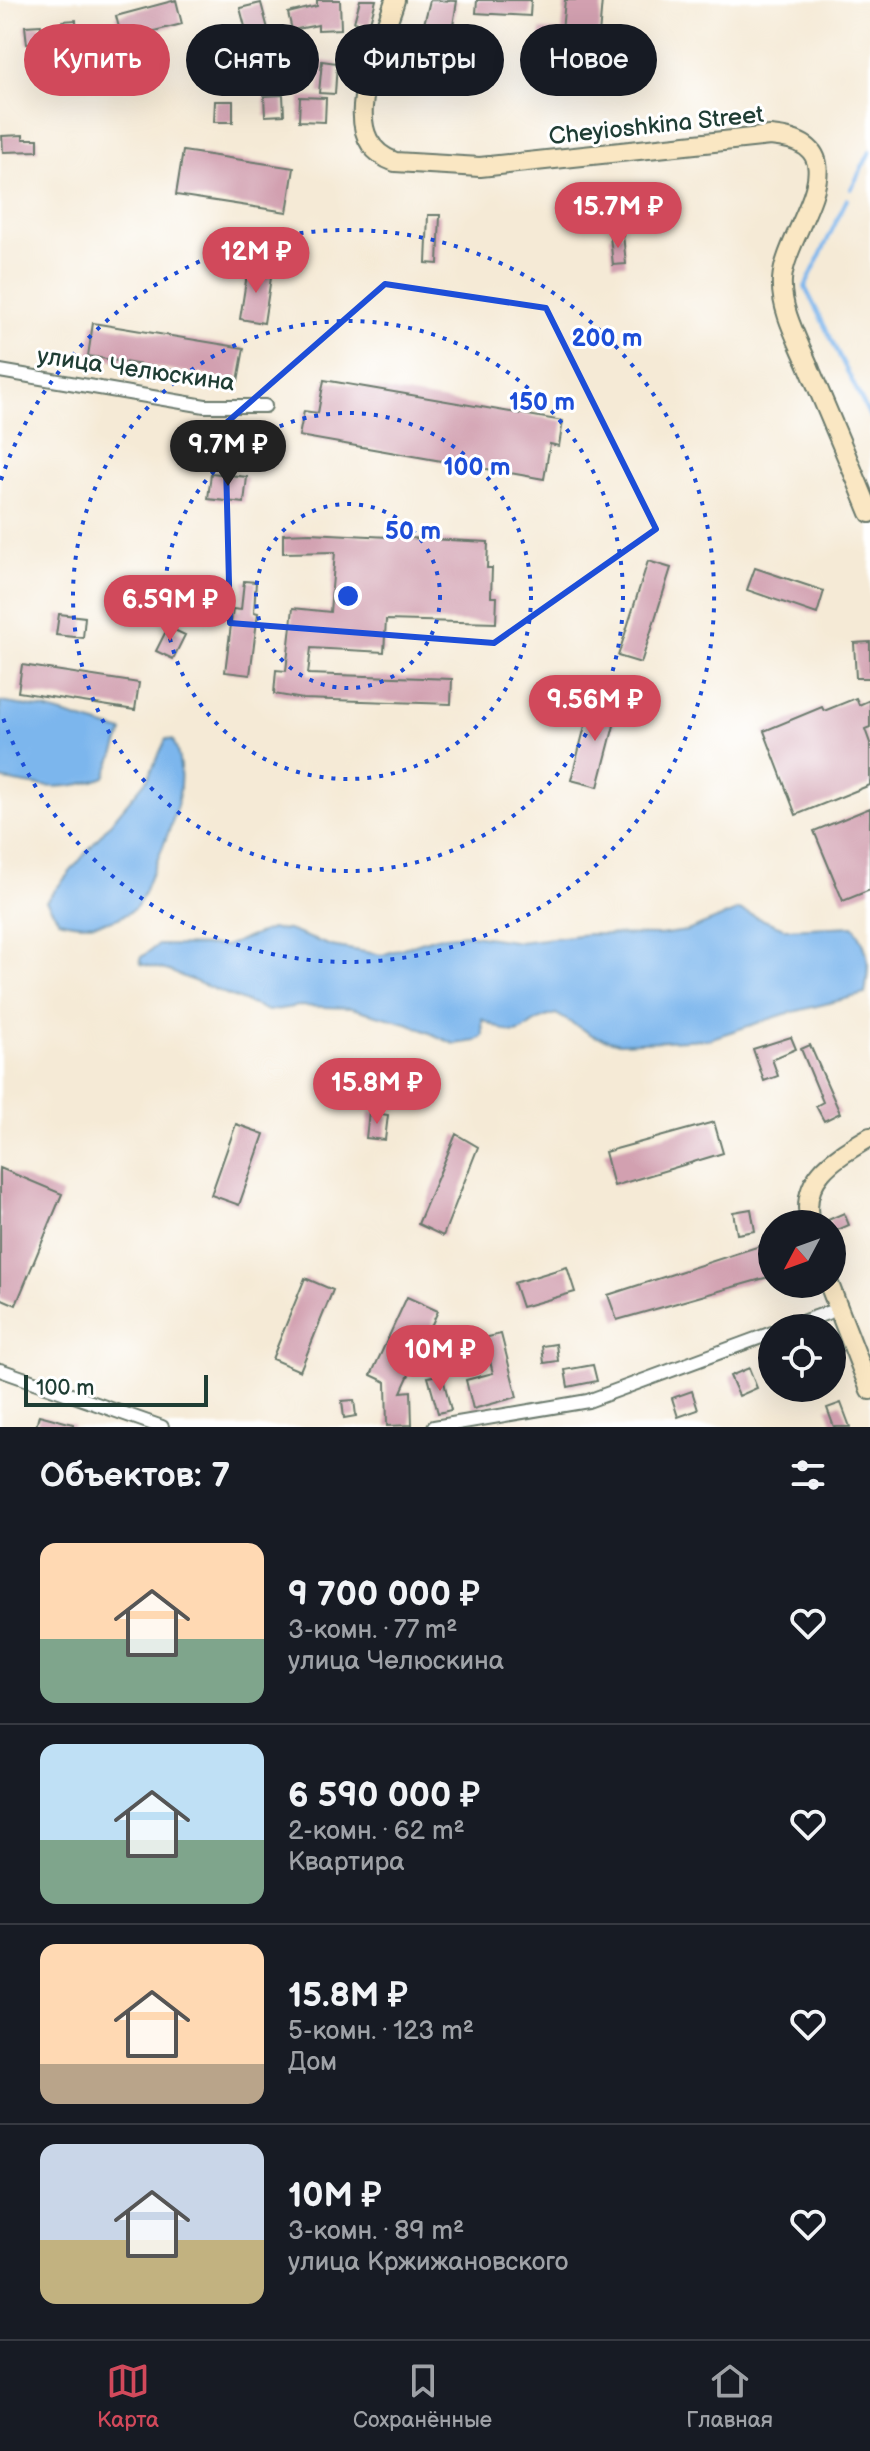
<!DOCTYPE html>
<html lang="ru">
<meta charset="utf-8">
<style>
body{margin:0;font-family:"Balsamiq Sans",sans-serif;background:#242831;color:#f1f3f6;height:100vh;display:flex;flex-direction:column;font-size:30px;white-space:nowrap}
*{box-sizing:border-box;margin:0}
p{font-size:26px;color:#9ea1a6}
.icon{flex:none;width:44px;height:44px;fill:none;stroke:currentColor;stroke-width:2;stroke-linecap:round;stroke-linejoin:round}
.map{position:relative;height:1427px;overflow:hidden}
.drawer{display:flex;flex-direction:column;background:#171b24;flex:1}
.drawer>*{flex:none}
.hud{position:absolute;left:24px;top:24px;width:822px;height:72px;display:flex;gap:16px}
.needle{width:52px;rotate:229deg}
.fabs{position:absolute;left:758px;top:1210px;display:grid;gap:16px}
.fabs a{display:grid;place-items:center;width:88px;height:88px;border-radius:50%;background:#171b24;box-shadow:0 8px 32px #0002;font-size:40px}
.scale{position:absolute;left:24px;bottom:20px;width:184px;box-sizing:border-box;padding-left:8px;border:4px solid #1f3d34;border-top:0;font-size:22px;line-height:28px;white-space:nowrap;color:#1f3d34;-webkit-text-stroke:6px #fff;paint-order:stroke}
.price{position:absolute;translate:-50% -68px;padding:0 18px;border-radius:28px;background:#d1495b;color:#fff;font-size:26px;line-height:52px;filter:drop-shadow(0 2px 4px #0008)}
.price::after{content:'';position:absolute;left:50%;top:48px;width:24px;height:18px;margin-left:-12px;background:inherit;clip-path:polygon(0 0,100% 0,50% 100%)}
.price.selected{background:#222;color:#fff}
ul{padding:0;list-style:none}
li{display:flex;align-items:center;gap:24px;height:200px;padding:0 40px}
li+li{border-top:2px solid #363941}
li span{display:grid;place-items:center;flex:none;width:224px;height:160px;border-radius:16px;color:#555}
li>.icon{margin-inline-start:auto}
span .icon{width:96px;height:96px;fill:#fffc;stroke-width:1}
li b{font-size:34px}
h2{display:flex;justify-content:space-between;align-items:center;height:96px;padding:0 40px;font-size:34px}
.chip{padding:0 28px;border-radius:36px;background:#171b24;box-shadow:0 8px 32px #0002;font-size:28px;line-height:72px}
.chip.selected{background:#d1495b;color:#fff}
.dock{display:flex;justify-content:space-around;align-items:center;height:112px;border-top:2px solid #363941;background:#171b24;font-size:22px;color:#9ea1a6}
.dock a{display:grid;justify-items:center;gap:4px}
.dock .selected{color:#d1495b}
.map>svg:first-child{display:block}
.water{fill:#7cb6ed;stroke:#4e7a90;stroke-width:2}
.lines{fill:none;stroke-linecap:round;stroke-linejoin:round}
.stream{stroke:#7cb6ed;stroke-width:4}
.building{fill:#d2a0b0}
.street-casing{stroke:#6a7a6d;stroke-width:16}
.secondary-casing{stroke:#6a7a6d;stroke-width:22}
.street{stroke:#fff;stroke-width:12}
.secondary{stroke:#fae7c3;stroke-width:18}
.marked{fill:none;stroke:#1d4ed8;stroke-width:6;stroke-linejoin:round}
.ring{fill:none;stroke:#1d4ed8;stroke-width:4;stroke-dasharray:4 8}
.labels{text-anchor:middle;stroke-width:6;stroke-linejoin:round;paint-order:stroke}
.street-label{font-size:24px;fill:#1f3d34;stroke:#fff}
.centre{fill:#1d4ed8;stroke:#fff;stroke-width:4}
.ring-label{font-size:24px;text-anchor:middle;font-weight:bold;fill:#1d4ed8;stroke:#fff;stroke-width:6;stroke-linejoin:round;paint-order:stroke}
</style>
<div class="map">
<svg width="870" height="1427" viewBox="0 0 870 1427">
<rect width="100%" height="100%" fill="#fff"/>
<filter id="ink" filterUnits="userSpaceOnUse"><feTurbulence type="fractalNoise" baseFrequency=".0125" numOctaves="2"/><feDisplacementMap in="SourceGraphic" scale="16" xChannelSelector="R" yChannelSelector="G"/><feConvolveMatrix kernelMatrix="1 2 1 2 8 2 1 2 1" color-interpolation-filters="sRGB"/></filter>
<filter id="wash" filterUnits="userSpaceOnUse"><feTurbulence type="fractalNoise" baseFrequency=".006" numOctaves="4" result="noise"/><feDisplacementMap in="SourceGraphic" scale="32" xChannelSelector="R" yChannelSelector="G"/><feGaussianBlur stdDeviation="1.8" result="paint"/><feColorMatrix in="noise" values="0 0 0 0 0 0 0 0 0 0 0 0 0 0 0 0 0 1.4 0 .05"/><feComposite in="paint" operator="in"/></filter>
<g filter="url(#wash)">
<rect width="100%" height="100%" fill="#f5ead6"/>
<!-- water -->
<path class="water" d="M0,702l45,7 78,23 -18,45c-38,15 -67,10 -105,2z
M166,739l7,1c20,45 -4,92 -22,135 -5,10 -8,26 -16,33 -20,17 -52,19 -76,12l-13,-19 102,-123z
M739,910l47,19 68,-3c16,25 16,37 11,68l-80,20 -76,25 -90,4 -25,-7 -38,-22c-44,10 -23,34 -74,5l1,17 -7,5 -22,3 -44,-20 -59,-16 -52,-2 -31,5 -99,-40 -28,-7 -1,-6 18,-13 67,1 46,-17 17,1 43,16 51,9 54,-18 29,-3 54,8 69,-8 71,1 28,-4z"/>
<g class="lines">
<!-- stream -->
<path class="stream" d="M851,189l19,-37
M847,199l-42,88 65,130"/>
</g>
<g id="blocks">
<!-- building -->
<path class="building" d="M176,0l6,24 -60,15 -6,-23z
M317,0h23l1,29 -23,1v-5l-26,5 -4,-17 29,-7z
M360,0h16l-7,26 -15,-4z
M430,0l27,1 -6,37 -30,-2z
M477,0h54l-1,16 -54,-3z
M565,0h37l-4,47 -58,-2v-15l22,1z
M261,3l7,26 -21,5 -7,-26z
M76,20l1,20 -13,1 -1,-20z
M41,25l1,17 -15,2 -2,-18z
M274,54l1,13 -22,1 -1,-12z
M322,61l15,2 -2,31 -16,-1z
M283,95l1,20 -19,1 -1,-20z
M300,97l26,1 -1,24 -26,-1z
M215,101h18v21h-19z
M23,135v4h15v12l-35,1 -1,-16z
M183,151l111,17 -7,44 -111,-17z
M428,215h12l-2,49 -12,-1z
M623,234l3,30 -13,1 -3,-29z
M248,268l24,3 -8,52 -24,-4z
M93,323l151,25 -6,33 -150,-25z
M324,380l239,41 -4,25 -9,-2 -6,35 -245,-43 5,-25 14,2z
M211,473l36,4 -3,26 -36,-4z
M310,533l178,9 -1,26h5l-1,29h6l-1,26 -110,-3 -2,32 -73,-4 -3,26 144,5 -1,25 -148,-5 -29,-5 2,-24 10,1 7,-63 37,4 5,-60 -52,1v-19z
M648,561l23,7 -30,95 -23,-7z
M755,568l69,23 -7,23 -70,-24z
M244,581l12,1 -2,30 4,1 -8,62 -25,-3 8,-63 8,1z
M59,614l26,3 -2,21 -27,-3z
M168,627l17,8 -12,24 -17,-8z
M870,642v36h-14l-2,-35z
M22,665l117,18 -4,27 -117,-18z
M856,698l3,7 11,-5v27l-5,2 5,14v42l-74,30 -32,-84 58,-24 2,4z
M592,699l27,7 -21,81 -27,-7z
M870,808v82l-27,11 -29,-70z
M791,1037l5,12 -24,10 6,17 -14,5 -11,-32z
M810,1045l30,68 -16,8 -8,-15 7,-4 -22,-53z
M369,1112l19,3 -3,25 -19,-2z
M714,1122l9,31 -109,33 -9,-34z
M236,1124l28,10 -25,71 -28,-10z
M456,1134l22,13 -35,89 -25,-12z
M0,1168l62,26 -46,111 -16,-7z
M751,1209l4,22 -18,3 -4,-22z
M844,1213l5,12 -16,7 -5,-12z
M772,1242v34l-155,44 -9,-25z
M567,1267l8,25 -53,15 -8,-24z
M305,1278l28,12 -33,81 -28,-12z
M407,1297l31,14 -37,81 10,-1 1,34 -25,1 -1,-44 -15,-7z
M501,1334l16,63 -44,12 -7,-29 27,-7 -9,-35z
M556,1344l2,17 -14,2 -2,-17z
M593,1365l4,16 -29,6 -3,-17z
M749,1368l8,20 -18,8 -9,-20z
M442,1374l9,36 -13,3 -10,-36z
M692,1391l6,19 -20,7 -6,-19z
M354,1400l2,16 -12,2 -2,-17z
M841,1403l9,24h-16l-7,-19z
M39,1415l34,9v3h-37z"/>
</g>
</g>
<g filter="url(#ink)">
<use href="#blocks" fill-opacity="0" stroke="#6a7a6d" stroke-width="2"/>
<g class="lines">
<defs>
<path id="street" d="M0,371l205,35h60
M785,1328l53,-19
M0,1370l162,57
M434,1427l154,-26 184,-68"/>
<path id="secondary" d="M395,0c-14,47 -65,138 0,162l85,5 290,-31c98,8 15,94 12,144 -2,31 18,64 29,92 20,47 40,94 59,141
M810,1224c-11,-47 25,-66 60,-87
M829,1284l41,106"/>
</defs>
<!-- street casing -->
<use href="#street" class="street-casing"/>
<!-- secondary casing -->
<use href="#secondary" class="secondary-casing"/>
<!-- street -->
<use href="#street" class="street"/>
<!-- secondary -->
<use href="#secondary" class="secondary"/>
</g>
</g>
<!-- marked area -->
<path class="marked" d="M385,284l161,24 110,221 -162,114 -264,-20 -5,-199z"/>
<!-- distance rings -->
<g class="ring">
<circle cx="348" cy="596" r="92"/>
<circle cx="348" cy="596" r="183"/>
<circle cx="348" cy="596" r="275"/>
<path d="M1 480A366 366 0 1 1 1 712"/>
</g>
<g class="labels">
<!-- street labels -->
<g class="street-label">
<text transform="translate(656 125) rotate(-6)" y="8">Cheyioshkina Street</text>
<text transform="translate(136 369) rotate(8)" y="8">улица Челюскина</text>
</g>
</g>
<circle cx="348" cy="596" r="12" class="centre"/>
<g class="ring-label">
<text x="607" y="346">200 m</text>
<text x="542" y="410">150 m</text>
<text x="477" y="475">100 m</text>
<text x="413" y="539">50 m</text>
</g>
</svg>
<div class="fabs">
<a><svg class="needle" viewBox="-14 -14 28 28"><path d="M0-13l5 13h-10z" fill="#e53935"/><path d="M0 13l5-13h-10z" fill="#9ea1a6"/></svg></a>
<a><svg class="icon" aria-label="locate" viewBox="0 0 24 24"><circle cx="12" cy="12" r="6"/><path d="M12 2v4M12 18v4M2 12h4M18 12h4"/></svg></a>
</div>
<div class="scale">100 m</div>
<b class="price" style="left:618px;top:250px">15.7M ₽</b>
<b class="price" style="left:256px;top:295px">12M ₽</b>
<b class="price selected" style="left:228px;top:488px">9.7M ₽</b>
<b class="price" style="left:170px;top:643px">6.59M ₽</b>
<b class="price" style="left:595px;top:743px">9.56M ₽</b>
<b class="price" style="left:377px;top:1126px">15.8M ₽</b>
<b class="price" style="left:440px;top:1393px">10M ₽</b>
<div class="hud">
<a class="chip selected">Купить</a>
<a class="chip">Снять</a>
<a class="chip">Фильтры</a>
<a class="chip">Новое</a>
</div>
</div>
<section class="drawer">
<h2>Объектов: 7<svg class="icon" aria-label="filters" viewBox="0 0 24 24"><path d="M4 7h16M4 17h16"/><circle cx="9" cy="7" r="2"/><circle cx="15" cy="17" r="2"/></svg></h2>
<ul>
<li><span style="background:linear-gradient(#ffd9b3 60%,#7fa58c 0)"><svg class="icon" aria-label="home" viewBox="0 0 24 24"><path d="M3 11l9-7 9 7M6 9v11h12V9"/></svg></span><div><b>9 700 000 ₽</b><p>3-комн. · 77 m²</p><p>улица Челюскина</p></div><svg class="icon" aria-label="heart" viewBox="0 0 24 24"><path d="M12 20l-8-8c-3-5 5-10 8-4 3-6 11-1 8 4z"/></svg></li>
<li><span style="background:linear-gradient(#bfe0f5 60%,#7fa58c 0)"><svg class="icon" aria-label="home" viewBox="0 0 24 24"><path d="M3 11l9-7 9 7M6 9v11h12V9"/></svg></span><div><b>6 590 000 ₽</b><p>2-комн. · 62 m²</p><p>Квартира</p></div><svg class="icon" aria-label="heart" viewBox="0 0 24 24"><path d="M12 20l-8-8c-3-5 5-10 8-4 3-6 11-1 8 4z"/></svg></li>
<li><span style="background:linear-gradient(#ffd9b3 75%,#b9a48a 0)"><svg class="icon" aria-label="home" viewBox="0 0 24 24"><path d="M3 11l9-7 9 7M6 9v11h12V9"/></svg></span><div><b>15.8M ₽</b><p>5-комн. · 123 m²</p><p>Дом</p></div><svg class="icon" aria-label="heart" viewBox="0 0 24 24"><path d="M12 20l-8-8c-3-5 5-10 8-4 3-6 11-1 8 4z"/></svg></li>
<li><span style="background:linear-gradient(#c9d6e8 60%,#c2b280 0)"><svg class="icon" aria-label="home" viewBox="0 0 24 24"><path d="M3 11l9-7 9 7M6 9v11h12V9"/></svg></span><div><b>10M ₽</b><p>3-комн. · 89 m²</p><p>улица Кржижановского</p></div><svg class="icon" aria-label="heart" viewBox="0 0 24 24"><path d="M12 20l-8-8c-3-5 5-10 8-4 3-6 11-1 8 4z"/></svg></li>
</ul>
</section>
<nav class="dock">
<a class="selected"><svg class="icon" aria-label="map" viewBox="0 0 24 24"><path d="M3 6l6-2 6 2 6-2v14l-6 2-6-2-6 2zM9 4v14M15 6v14"/></svg>Карта</a>
<a><svg class="icon" aria-label="saved" viewBox="0 0 24 24"><path d="M7 4h10v16l-5-4-5 4z"/></svg>Сохранённые</a>
<a><svg class="icon" aria-label="home" viewBox="0 0 24 24"><path d="M3 11l9-7 9 7M6 9v11h12V9"/></svg>Главная</a>
</nav>
